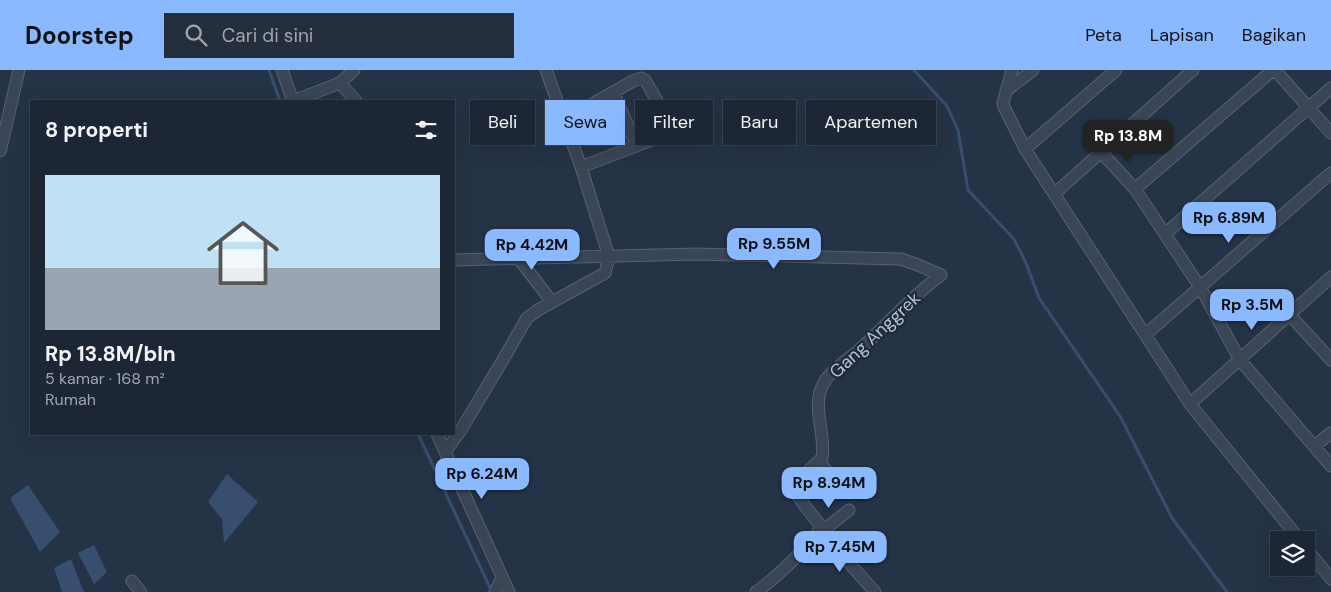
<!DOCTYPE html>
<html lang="id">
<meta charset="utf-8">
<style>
body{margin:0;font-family:"DM Sans",sans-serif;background:#252e3c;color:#f1f3f6;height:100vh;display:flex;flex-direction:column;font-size:19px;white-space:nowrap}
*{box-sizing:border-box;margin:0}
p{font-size:16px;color:#a0a5ac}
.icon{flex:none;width:28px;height:28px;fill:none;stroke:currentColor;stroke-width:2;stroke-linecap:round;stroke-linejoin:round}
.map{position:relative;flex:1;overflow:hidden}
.sheet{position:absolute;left:30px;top:30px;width:425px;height:335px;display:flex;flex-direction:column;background:#1c2634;border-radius:0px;box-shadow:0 5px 20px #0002,0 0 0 1px #3a434f}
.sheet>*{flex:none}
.hud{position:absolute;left:470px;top:30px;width:475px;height:45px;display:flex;gap:10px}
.fabs{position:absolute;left:1270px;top:461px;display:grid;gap:10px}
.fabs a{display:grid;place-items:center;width:45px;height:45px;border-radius:0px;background:#1c2634;box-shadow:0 5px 20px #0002,0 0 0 1px #3a434f;font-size:25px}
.price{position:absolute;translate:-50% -42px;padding:0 11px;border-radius:10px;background:#8bb9ff;color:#111;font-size:16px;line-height:32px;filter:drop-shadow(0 1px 2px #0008)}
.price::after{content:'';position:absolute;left:50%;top:30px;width:15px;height:11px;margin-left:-8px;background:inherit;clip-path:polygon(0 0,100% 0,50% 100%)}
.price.current{background:#222;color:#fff}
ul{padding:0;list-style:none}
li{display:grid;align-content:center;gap:10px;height:265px;padding:0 15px}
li+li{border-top:1px solid #3a434f}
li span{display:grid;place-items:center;height:155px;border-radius:0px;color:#555}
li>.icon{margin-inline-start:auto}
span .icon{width:90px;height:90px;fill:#fffc;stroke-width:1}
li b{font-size:21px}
h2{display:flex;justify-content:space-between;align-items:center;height:60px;padding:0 15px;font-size:21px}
.tag{padding:0 18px;border-radius:0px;background:#1c2634;box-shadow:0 5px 20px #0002,0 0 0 1px #3a434f;font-size:18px;line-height:45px}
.tag.current{background:#8bb9ff;color:#111}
header{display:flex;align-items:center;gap:30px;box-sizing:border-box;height:70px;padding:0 25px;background:#8bb9ff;color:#111}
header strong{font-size:24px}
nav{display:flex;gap:28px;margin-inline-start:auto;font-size:18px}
.search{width:350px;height:45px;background:#252e3c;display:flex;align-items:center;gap:12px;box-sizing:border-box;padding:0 18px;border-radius:0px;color:#a0a5ac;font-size:19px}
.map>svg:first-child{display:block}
.water{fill:#374e6e}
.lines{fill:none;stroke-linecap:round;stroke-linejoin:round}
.stream{stroke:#374e6e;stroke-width:3}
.lane-casing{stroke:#586372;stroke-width:8}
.street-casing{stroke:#586372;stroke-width:13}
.lane{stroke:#3a4555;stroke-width:5.5}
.street{stroke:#3a4555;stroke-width:11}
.labels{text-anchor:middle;stroke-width:4.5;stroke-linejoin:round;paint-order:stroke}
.street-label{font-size:18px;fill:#b7c0ce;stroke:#1e2a3a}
</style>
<header>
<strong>Doorstep</strong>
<div class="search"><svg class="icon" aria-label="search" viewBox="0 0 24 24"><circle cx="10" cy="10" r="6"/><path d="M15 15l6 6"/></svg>Cari di sini</div>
<nav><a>Peta</a><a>Lapisan</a><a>Bagikan</a></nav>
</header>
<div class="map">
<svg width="1331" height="522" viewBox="0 0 1331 522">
<rect width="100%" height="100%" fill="#253346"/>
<!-- water -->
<path class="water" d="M227,404l31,28 -34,41 -2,-24 -14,-17z
M28,415l32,47 -20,20 -30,-54z
M94,475l13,27 -13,12 -16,-31z
M71,489l13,33h-22l-8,-24z"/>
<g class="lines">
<!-- stream -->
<path class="stream" d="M269,0l11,31
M914,0l33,36 11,24 10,60 46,49 12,24 13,35 81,118 52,102 55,74
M418,364l74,158"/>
<defs>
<path id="lane" d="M821,390l25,30"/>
<path id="street" d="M282,0l11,31
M1012,0l-9,33 1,4 21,42 165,255 110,136
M1275,0l56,63
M340,13l16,18
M1007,20l26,-20
M613,22l24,54
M293,31l47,-18 14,-13
M564,50l69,-39 8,-3 4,2 27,47 -2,6 -89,34
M0,62l3,7 16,-69
M1025,79l91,-79
M0,81l3,-12
M1101,82l34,37 65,98 40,73 91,106
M1135,119l138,-119
M1054,124l139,-124
M1165,164l166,-146
M519,189l33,43
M454,190l242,-6 205,5 17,6 23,10c-29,21 -53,49 -80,73 -12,12 -34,23 -40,41 -8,21 5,47 1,69l-30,29 13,19 15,19c2,12 -52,59 -64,67
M1289,244l42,46
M1145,265l186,-162
M1190,334l141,-127
M437,364l72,158
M1314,376l17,-13
M445,382l16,-22 43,-72 23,-40 11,-8 67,-37 4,-16 -28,-90 -35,-97
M821,459l8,-3 20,-16
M813,470l20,5 42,47
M1306,478l25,31
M132,511l9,11
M495,522l7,-14"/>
</defs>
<!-- lane casing -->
<use href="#lane" class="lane-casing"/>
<!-- street casing -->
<use href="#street" class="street-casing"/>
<!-- lane -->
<use href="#lane" class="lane"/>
<!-- street -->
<use href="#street" class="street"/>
</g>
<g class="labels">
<!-- street labels -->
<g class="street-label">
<text transform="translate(875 265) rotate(-43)" y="6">Gang Anggrek</text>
</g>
</g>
</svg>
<div class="fabs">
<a><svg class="icon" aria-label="layers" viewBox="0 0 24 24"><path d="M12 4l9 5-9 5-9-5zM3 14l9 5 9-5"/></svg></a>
</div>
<b class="price current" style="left:1128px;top:92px">Rp 13.8M</b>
<b class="price" style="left:1229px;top:174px">Rp 6.89M</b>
<b class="price" style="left:774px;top:200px">Rp 9.55M</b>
<b class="price" style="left:532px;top:201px">Rp 4.42M</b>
<b class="price" style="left:1252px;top:261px">Rp 3.5M</b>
<b class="price" style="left:482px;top:430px">Rp 6.24M</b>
<b class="price" style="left:829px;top:439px">Rp 8.94M</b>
<b class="price" style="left:840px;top:503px">Rp 7.45M</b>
<div class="hud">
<a class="tag">Beli</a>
<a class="tag current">Sewa</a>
<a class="tag">Filter</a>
<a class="tag">Baru</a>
<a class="tag">Apartemen</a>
</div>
<section class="sheet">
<h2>8 properti<svg class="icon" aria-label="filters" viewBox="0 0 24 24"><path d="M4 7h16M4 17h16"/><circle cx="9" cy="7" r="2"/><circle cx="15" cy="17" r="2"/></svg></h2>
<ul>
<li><span style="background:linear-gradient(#bfe0f5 60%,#9aa5b1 0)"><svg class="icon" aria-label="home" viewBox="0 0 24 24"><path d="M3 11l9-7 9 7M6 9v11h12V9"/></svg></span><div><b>Rp 13.8M/bln</b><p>5 kamar · 168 m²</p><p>Rumah</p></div></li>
</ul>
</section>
</div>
